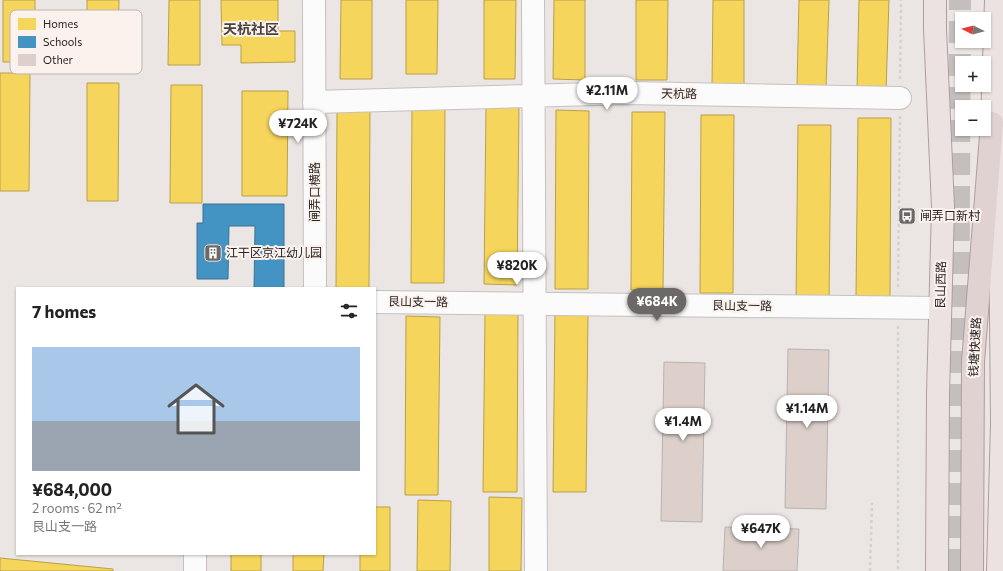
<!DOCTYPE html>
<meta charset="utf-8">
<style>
body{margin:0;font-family:Commissioner,"Noto Sans SC",sans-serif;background:#f6f6f6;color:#222;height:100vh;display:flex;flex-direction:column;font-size:15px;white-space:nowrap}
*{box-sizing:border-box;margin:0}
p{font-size:13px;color:#767676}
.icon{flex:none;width:22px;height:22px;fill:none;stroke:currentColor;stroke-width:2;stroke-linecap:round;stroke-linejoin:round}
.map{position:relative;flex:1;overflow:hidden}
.details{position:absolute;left:16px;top:287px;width:360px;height:268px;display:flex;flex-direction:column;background:#fff;border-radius:0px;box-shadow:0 1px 3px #0004}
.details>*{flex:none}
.needle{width:26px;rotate:276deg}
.tools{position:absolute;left:955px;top:12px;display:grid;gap:8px}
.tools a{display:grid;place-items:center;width:36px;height:36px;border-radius:0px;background:#fff;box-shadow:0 1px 3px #0004;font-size:20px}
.price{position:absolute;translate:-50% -34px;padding:0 9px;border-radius:14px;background:#fff;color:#222;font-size:13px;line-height:26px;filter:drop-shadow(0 1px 2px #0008)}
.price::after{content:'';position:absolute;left:50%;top:24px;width:12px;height:9px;margin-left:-6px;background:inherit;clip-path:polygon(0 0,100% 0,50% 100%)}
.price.active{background:#6c6867;color:#fff}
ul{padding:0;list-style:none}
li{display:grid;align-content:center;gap:8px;height:212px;padding:0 16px}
li span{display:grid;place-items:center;height:124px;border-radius:0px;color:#555}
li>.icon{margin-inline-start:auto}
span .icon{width:72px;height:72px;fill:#fffc;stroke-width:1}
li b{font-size:17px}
h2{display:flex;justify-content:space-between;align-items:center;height:48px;padding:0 16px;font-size:17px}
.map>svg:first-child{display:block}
.homes{fill:#f6d55c;stroke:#b8a04b}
.schools{fill:#4393c3;stroke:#3b7293}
.building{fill:#ddd0cb;stroke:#b7b3b1}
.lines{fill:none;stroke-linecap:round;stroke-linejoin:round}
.highway-tunnel{stroke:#c4bfbd;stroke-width:22;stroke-dasharray:22 11;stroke-linecap:butt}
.minor-casing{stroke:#c5c1c0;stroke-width:24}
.major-casing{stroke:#af9d9d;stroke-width:24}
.highway-casing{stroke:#af9d9d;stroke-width:24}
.path{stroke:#d4d2d1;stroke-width:2.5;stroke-dasharray:3 3;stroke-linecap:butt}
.minor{stroke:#fcfbfb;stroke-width:22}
.major{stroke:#ece2e2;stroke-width:22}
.highway{stroke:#e0d2d1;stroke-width:22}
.labels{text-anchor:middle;stroke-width:4;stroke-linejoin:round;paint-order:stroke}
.street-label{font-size:12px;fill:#282423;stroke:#fbf2ee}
.poi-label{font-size:12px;fill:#282423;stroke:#fbf2ee;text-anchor:start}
.quarter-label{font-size:14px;font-weight:bold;fill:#49423e;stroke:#fbf2ee}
.key{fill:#fbf2ee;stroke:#bcb4b1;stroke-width:1}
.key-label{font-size:11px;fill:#282423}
</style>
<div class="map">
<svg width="1003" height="571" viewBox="0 0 1003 571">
<rect width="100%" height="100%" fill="#ebe6e4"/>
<!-- homes -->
<path class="homes" d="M3,0h32v62h-32z
M87,0h32l-1,66h-31z
M169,0h31v65h-32z
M221,0h57v31h17v31l-54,1v-18h-19z
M341,0h31v79h-32z
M406,0h32l-1,74h-31z
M484,0h32l-1,79h-31z
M554,0h31v80l-32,-1z
M636,0h32l-1,80h-31z
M713,0h31v86h-32z
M799,0h30l-3,88 -29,-1z
M859,0h30l-3,91 -29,-1z
M0,73h30l-1,118h-29z
M87,83h32l-1,118h-31z
M171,85h31v118h-32z
M242,91h46l-1,105h-45z
M412,105h33l-1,178h-33z
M486,106h33l-2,179 -33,-1z
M337,109h33l-1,179h-33z
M556,110l33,1 -1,178h-33z
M632,112h33l-2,178h-32z
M701,115h33l-1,178h-33z
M858,118h33l-1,179 -34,-1z
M798,125h33l-2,178h-33z
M485,313l33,1 -1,178h-34z
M555,313l33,1 -2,178h-33z
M406,316l34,1 -2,178h-33z
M489,497l33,1 -1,73h-32z
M418,500l33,1 -1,70h-33z
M375,507h15v64h-30v-17h15z
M231,554h30v17h-30z
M293,554h31l-1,17h-30z
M0,558l113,11v2h-113z"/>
<!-- schools -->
<path class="schools" d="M203,204h81v84h-30l1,-62h-26l-1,53h-31v-56h6z"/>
<!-- building -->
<path class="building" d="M788,349l41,1 -3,159 -41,-1z
M664,362l41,1 -3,159 -41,-1z
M725,527l74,2 -2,42h-74z"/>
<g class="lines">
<!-- highway-tunnel -->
<path class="highway-tunnel" d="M957,571l3,-571"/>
<defs>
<path id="minor" d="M314,0l1,288
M533,0l3,571
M314,102l314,-9 272,5
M375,302l565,6
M195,571v-17"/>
<path id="major" d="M935,0v29l8,178 -5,187 -1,177
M996,0l-4,123 8,92 2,208 -4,148"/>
<path id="highway" d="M972,571l1,-209 19,-239"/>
</defs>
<!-- minor casing -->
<use href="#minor" class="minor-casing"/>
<!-- major casing -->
<use href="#major" class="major-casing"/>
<!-- highway casing -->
<use href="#highway" class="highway-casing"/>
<!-- path -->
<path class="path" d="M900,79l1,-79
M898,287l2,-171
M898,326v245
M870,571l2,-68"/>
<!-- minor -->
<use href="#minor" class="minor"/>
<!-- major -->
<use href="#major" class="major"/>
<!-- highway -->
<use href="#highway" class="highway"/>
</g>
<!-- icons -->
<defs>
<symbol id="bus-square" viewBox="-11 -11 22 22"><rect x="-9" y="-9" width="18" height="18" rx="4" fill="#6c6867" stroke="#fbf2ee"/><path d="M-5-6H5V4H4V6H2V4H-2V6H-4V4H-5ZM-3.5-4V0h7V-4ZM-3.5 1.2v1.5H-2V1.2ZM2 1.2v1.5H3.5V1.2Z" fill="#fff"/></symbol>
<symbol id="building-square" viewBox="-11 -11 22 22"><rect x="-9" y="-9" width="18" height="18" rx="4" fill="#6c6867" stroke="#fbf2ee"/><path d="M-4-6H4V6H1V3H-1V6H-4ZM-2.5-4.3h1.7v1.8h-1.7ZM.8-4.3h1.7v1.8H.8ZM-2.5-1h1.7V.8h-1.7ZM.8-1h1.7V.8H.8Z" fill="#fff"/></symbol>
</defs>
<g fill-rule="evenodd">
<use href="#bus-square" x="897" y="206" width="20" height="20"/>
<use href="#building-square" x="203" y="243" width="20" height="20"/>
</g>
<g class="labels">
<!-- street labels -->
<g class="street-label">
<text transform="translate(679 94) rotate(1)" y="4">天杭路</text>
<text transform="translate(315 192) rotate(-90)" y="4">闸弄口横路</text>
<text transform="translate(941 285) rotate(-89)" y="4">艮山西路</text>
<text transform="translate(418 302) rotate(1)" y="4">艮山支一路</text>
<text transform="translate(742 306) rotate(1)" y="4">艮山支一路</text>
<text transform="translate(975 347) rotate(-87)" y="4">钱塘快速路</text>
</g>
<!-- poi labels -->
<g class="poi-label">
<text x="920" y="220">闸弄口新村</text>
<text x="226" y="257">江干区京江幼儿园</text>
</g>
<!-- quarter labels -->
<g class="quarter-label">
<text x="251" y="34">天杭社区</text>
</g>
</g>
<!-- legend -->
<rect x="10" y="10" width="132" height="64" rx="6" class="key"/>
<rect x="18" y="18" width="18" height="12" fill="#f6d55c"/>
<rect x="18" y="36" width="18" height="12" fill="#4393c3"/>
<rect x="18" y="54" width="18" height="12" fill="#ddd0cb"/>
<g class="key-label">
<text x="43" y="28">Homes</text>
<text x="43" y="46">Schools</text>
<text x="43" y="64">Other</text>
</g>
</svg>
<div class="tools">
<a><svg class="needle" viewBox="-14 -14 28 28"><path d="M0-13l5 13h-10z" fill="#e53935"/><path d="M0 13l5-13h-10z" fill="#767676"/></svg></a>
<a>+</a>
<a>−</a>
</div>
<b class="price" style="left:607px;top:111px">¥2.11M</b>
<b class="price" style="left:298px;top:144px">¥724K</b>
<b class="price" style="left:517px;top:286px">¥820K</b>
<b class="price active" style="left:657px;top:322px">¥684K</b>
<b class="price" style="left:807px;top:429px">¥1.14M</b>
<b class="price" style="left:683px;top:442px">¥1.4M</b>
<b class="price" style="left:761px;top:549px">¥647K</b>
<section class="details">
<h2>7 homes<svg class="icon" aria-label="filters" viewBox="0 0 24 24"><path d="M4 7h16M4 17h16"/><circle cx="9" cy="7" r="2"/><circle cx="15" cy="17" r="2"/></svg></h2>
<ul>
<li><span style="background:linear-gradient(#a9c7e8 60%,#9aa5b1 0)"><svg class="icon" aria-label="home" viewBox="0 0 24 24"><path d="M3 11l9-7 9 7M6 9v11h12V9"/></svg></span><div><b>¥684,000</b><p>2 rooms · 62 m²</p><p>艮山支一路</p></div></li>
</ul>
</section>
</div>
